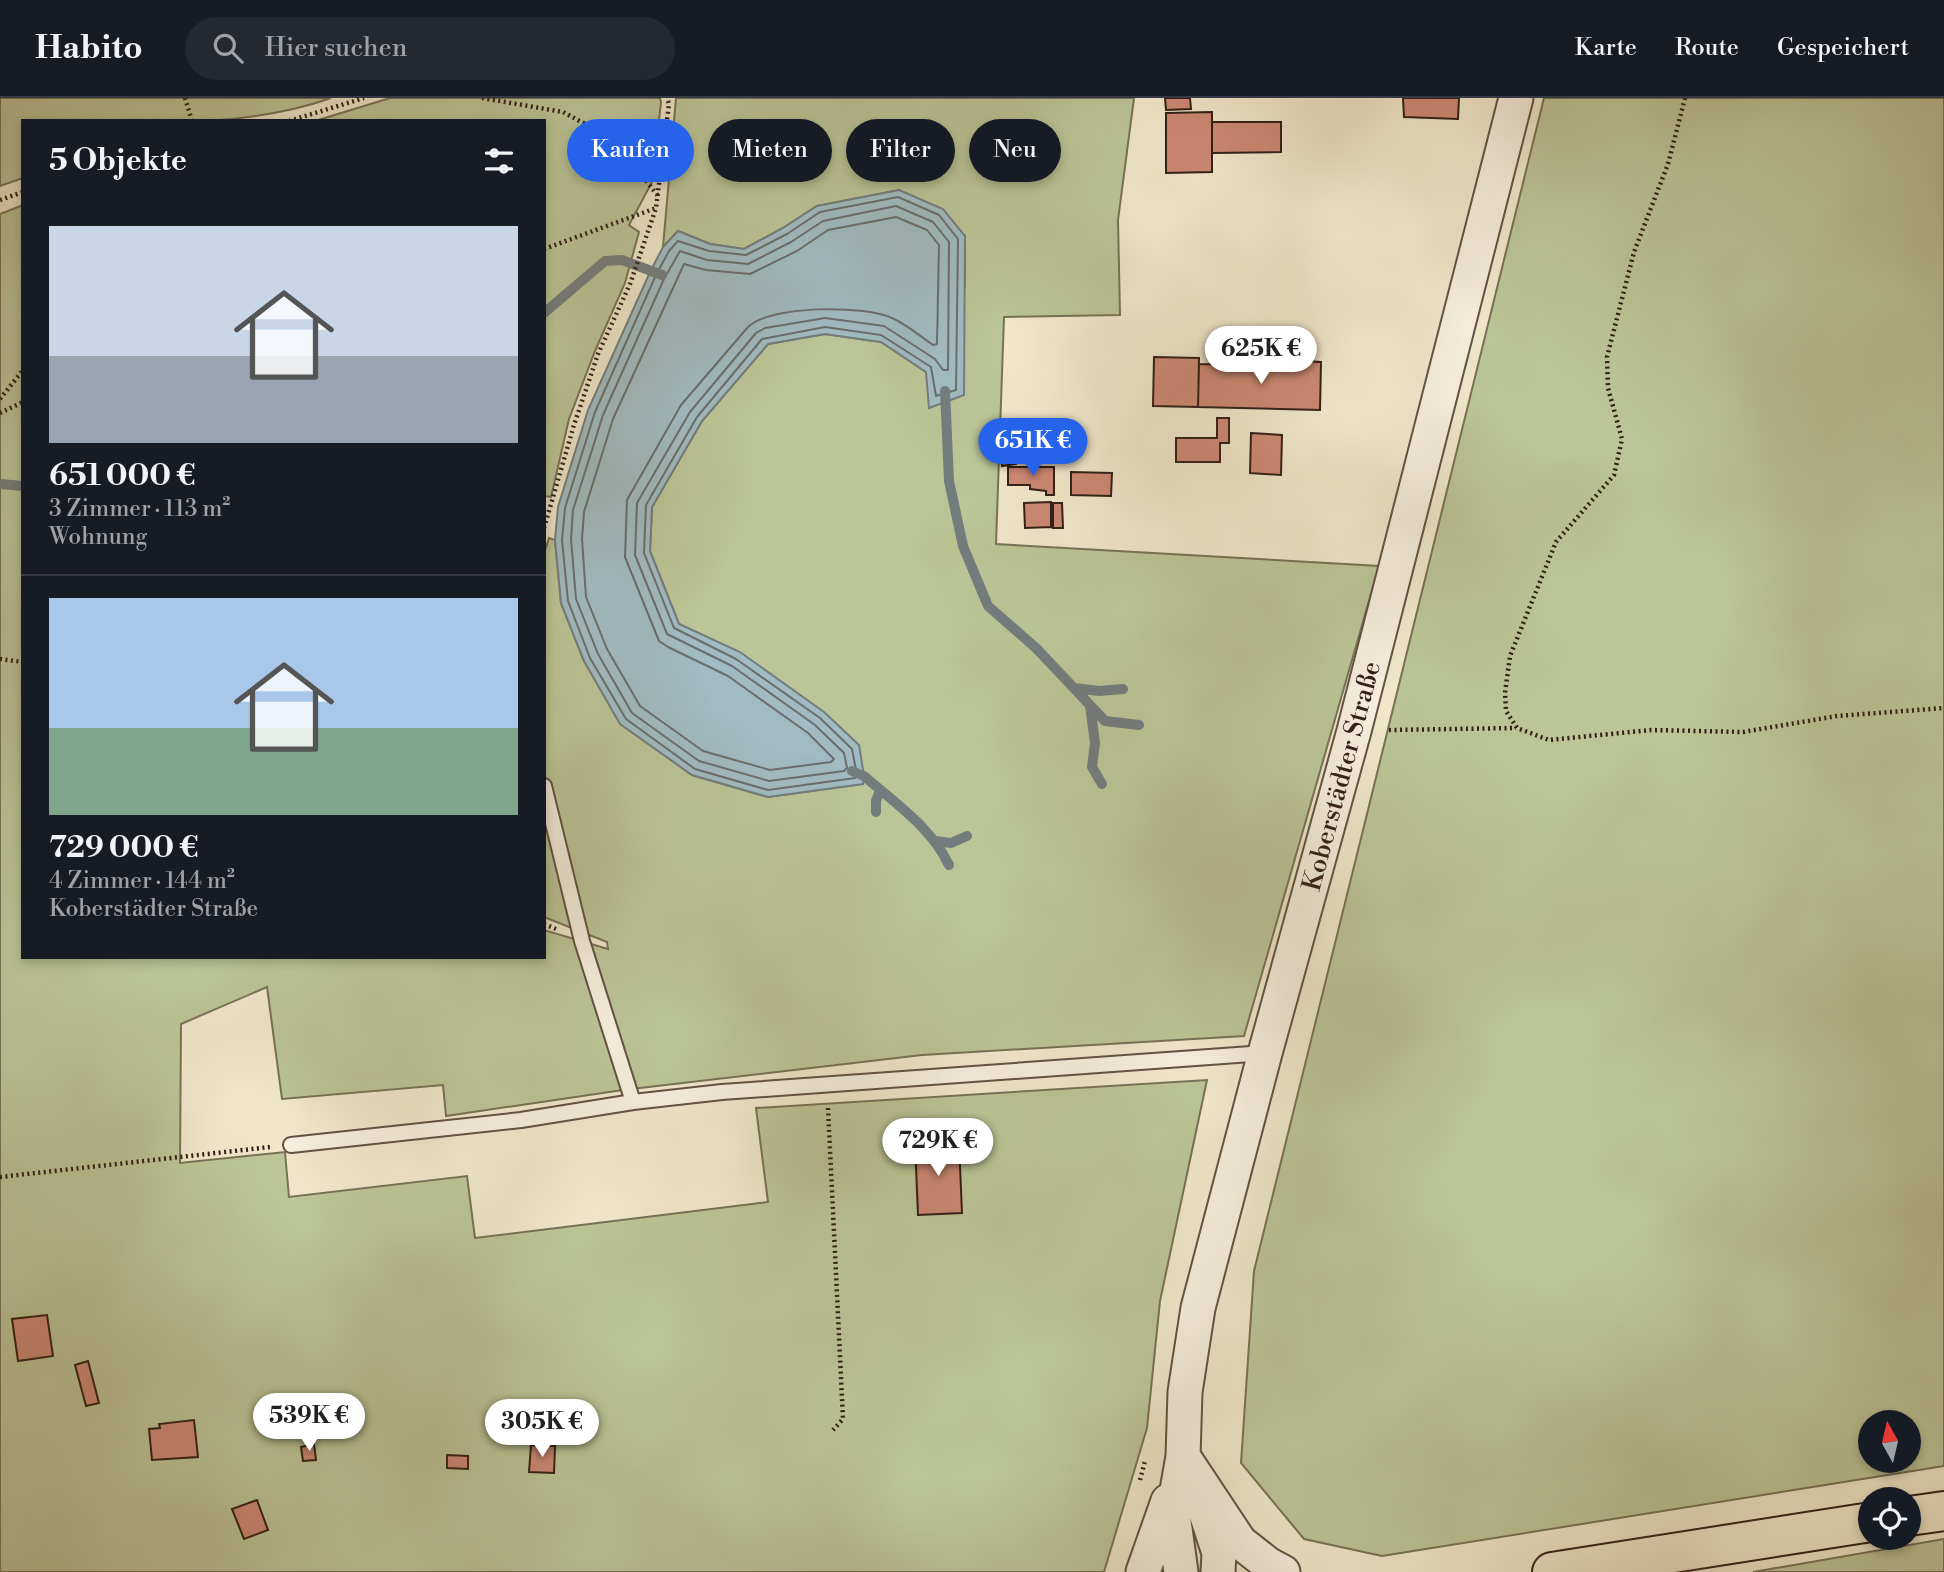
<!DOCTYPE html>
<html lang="de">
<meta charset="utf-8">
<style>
body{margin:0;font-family:"Libre Bodoni",serif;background:#242831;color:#f1f3f6;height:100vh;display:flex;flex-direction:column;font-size:26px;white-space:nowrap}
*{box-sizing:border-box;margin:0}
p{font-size:23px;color:#9ea1a6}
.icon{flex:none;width:38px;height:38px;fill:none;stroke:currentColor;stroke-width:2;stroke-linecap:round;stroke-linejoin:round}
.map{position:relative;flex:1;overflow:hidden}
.sheet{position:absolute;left:21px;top:21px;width:525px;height:840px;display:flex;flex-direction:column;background:#171b24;border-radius:0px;box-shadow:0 4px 10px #0003}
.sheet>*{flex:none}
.top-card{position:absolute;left:567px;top:21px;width:665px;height:63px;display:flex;gap:14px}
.needle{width:46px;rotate:352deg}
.fabs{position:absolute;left:1858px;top:1312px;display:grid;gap:14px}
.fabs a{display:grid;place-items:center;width:63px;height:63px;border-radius:50%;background:#171b24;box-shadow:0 4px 10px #0003;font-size:35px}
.price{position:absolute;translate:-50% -60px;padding:0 16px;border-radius:24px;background:#fff;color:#222;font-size:23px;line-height:46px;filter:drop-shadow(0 2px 4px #0008)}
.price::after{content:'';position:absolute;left:50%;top:42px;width:21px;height:16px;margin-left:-10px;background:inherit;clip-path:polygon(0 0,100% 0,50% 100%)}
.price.active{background:#2563eb;color:#fff}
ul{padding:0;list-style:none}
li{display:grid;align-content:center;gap:14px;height:371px;padding:0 28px}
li+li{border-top:2px solid #363941}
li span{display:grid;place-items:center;height:217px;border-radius:0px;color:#555}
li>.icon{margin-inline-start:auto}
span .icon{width:126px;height:126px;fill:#fffc;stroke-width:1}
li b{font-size:30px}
h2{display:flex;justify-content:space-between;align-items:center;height:84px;padding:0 28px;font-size:30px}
.pill{padding:0 24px;border-radius:32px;background:#171b24;box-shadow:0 4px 10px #0003;font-size:24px;line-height:63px}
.pill.active{background:#2563eb;color:#fff}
header{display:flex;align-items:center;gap:42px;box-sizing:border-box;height:98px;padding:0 35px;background:#171b24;border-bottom:2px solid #363941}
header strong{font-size:33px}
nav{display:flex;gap:38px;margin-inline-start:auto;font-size:24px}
.search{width:490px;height:63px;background:#242831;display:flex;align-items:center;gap:18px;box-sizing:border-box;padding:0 24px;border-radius:38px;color:#9ea1a6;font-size:26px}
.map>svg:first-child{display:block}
.green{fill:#bbc597;stroke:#767257;stroke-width:2;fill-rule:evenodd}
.water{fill:#a0bcc2;stroke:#747d7e;stroke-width:2}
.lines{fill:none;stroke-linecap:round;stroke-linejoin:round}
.shore{stroke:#696e6c;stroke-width:2}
.stream{stroke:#747d7e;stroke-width:10}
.building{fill:#cc8874;stroke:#321f17;stroke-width:2}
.service-casing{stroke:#625144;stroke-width:18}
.tertiary-casing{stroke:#625144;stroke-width:37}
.primary-casing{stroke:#321f17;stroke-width:42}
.path{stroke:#321f17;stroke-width:4.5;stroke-dasharray:2 3.5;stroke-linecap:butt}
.service{stroke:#f5efdd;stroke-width:14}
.tertiary{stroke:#f5efdd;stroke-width:33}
.primary{stroke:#f0e7cb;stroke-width:38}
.labels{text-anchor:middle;stroke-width:6;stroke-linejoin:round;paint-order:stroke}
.street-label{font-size:26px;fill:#321f17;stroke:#f5efdd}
</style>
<header>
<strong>Habito</strong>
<div class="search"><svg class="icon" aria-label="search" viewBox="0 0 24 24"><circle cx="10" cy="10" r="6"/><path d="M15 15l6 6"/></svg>Hier suchen</div>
<nav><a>Karte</a><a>Route</a><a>Gespeichert</a></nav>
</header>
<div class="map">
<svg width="1944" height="1474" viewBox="0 0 1944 1474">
<rect width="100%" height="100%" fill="#f0e7cb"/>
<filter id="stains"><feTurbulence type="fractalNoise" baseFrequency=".00286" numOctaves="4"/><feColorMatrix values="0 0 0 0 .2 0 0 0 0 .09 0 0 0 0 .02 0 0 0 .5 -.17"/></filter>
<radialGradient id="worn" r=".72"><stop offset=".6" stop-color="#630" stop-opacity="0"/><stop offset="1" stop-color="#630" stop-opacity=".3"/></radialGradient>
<!-- green -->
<path class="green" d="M0,0h331c-96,34 -208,23 -308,23v57l-23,8z
M390,0h270l1,4 -9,80 -23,43 10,7 -14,51 -30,68 -26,68 -18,78 -7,-1v-375h-229z
M676,0h458l-16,122 2,95 -116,2 -8,227 383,22 -135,470 -322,19 -299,35 -177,26 -3,-31 -161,14 -15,-112 -86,37 -1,139 105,-11 4,45 178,-21 8,62 293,-36 -12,-94 451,-28 -47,221 -13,127 -43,144h-1104v-1358l23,-9v752h521v-27l64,19 -1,-7 -63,-25v-363l5,-16 6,2 6,63 23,58 37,63 71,51 76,22 94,-13 -126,-133 -57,-27 -29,-73 2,-44 50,-86 66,-77 57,-10 56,8 45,30 39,-86v-50l-66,-46 -82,16 -34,22 -39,21 -34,-5 -32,-13 -15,16z
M1544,0h400v1368l-562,90 -78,-17 -63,-76 13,-192zM1871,1325h38v38h-38z
M1944,1441v33h-191z"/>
<!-- water -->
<path class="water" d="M899,92l44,19 22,27 -1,159 -35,13 -3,-36 -45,-30 -56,-8 -57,10 -66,77 -50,86 -2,44 29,73 61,28 84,60 35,33 5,31 -1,8 -95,13 -76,-22 -72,-51 -36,-63 -23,-58 -6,-63 3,-33 30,-97 62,-138 13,-25 15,-16 32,13 34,5 39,-21 34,-22z"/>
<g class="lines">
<!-- shore -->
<path class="shore" d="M898,99l41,18 19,24 -2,151 -20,6 -5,-29 -50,-32 -56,-8 -63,12 -65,78 -51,88 -2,48 30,75 62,31 84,59 32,31 5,26 -2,3 -87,12 -73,-21 -69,-50 -36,-61 -22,-57 -6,-61 3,-32 30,-96 61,-137 13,-24 9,-10 31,10 37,4 41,-21 33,-22z
M896,108l37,16 16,20 -1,128h-5l-8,-11 -51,-33 -59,-8 -60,10 -9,5 -66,79 -53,91 -2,52 32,79 65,32 83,59 29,28 3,15 -3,3 -75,10 -70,-20 -67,-48 -34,-59 -22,-55 -5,-60 2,-29 30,-95 61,-136 16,-28 27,9 41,4 43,-22 32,-21z
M896,119l31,13 12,15 -2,99 -4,1c-13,-9 -27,-21 -41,-27 -29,-13 -121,-13 -144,9l-67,78 -54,95 -2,57 34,84 9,6 60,29 80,57 26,26 -3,3 -61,8 -67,-19 -63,-45 -33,-57 -21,-52 -4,-58 2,-27 29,-93 71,-155 22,6 44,4 47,-23 31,-21z"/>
<!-- stream -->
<path class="stream" d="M544,215l61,-52 17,-1 40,15
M945,293l4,90 14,65 25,60 48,42 69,73 34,4
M0,386l23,2
M1074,590l25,3 24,-2
M1090,607l5,38 -3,24 10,17
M852,673l12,5c31,27 67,51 85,89
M876,714v-11l4,-11
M935,743l16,2 16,-7"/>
</g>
<!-- building -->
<path class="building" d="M1165,0h25l1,11 -25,1z
M1403,0h56l-1,21 -54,-2z
M1212,14v60l-46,1v-60z
M1212,24h69v30l-69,1z
M1154,259l45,1 -1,49 -45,-1z
M1278,262l43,2 -1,48 -122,-3 1,-43 78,2z
M1217,320h12v25h-9v19h-44v-24h41z
M1251,335l31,2 -1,40 -31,-2z
M1014,340l2,26 -14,2 -2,-26z
M1008,369h46v28h-8v-4l-16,-2v-4h-22z
M1071,374l41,1 -1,23 -40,-1z
M1051,404v25l-26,1 -1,-25z
M1053,405h9l1,25h-10z
M959,1044l3,71 -44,2 -3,-72z
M47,1217l6,41 -35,5 -6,-42z
M88,1263l11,42 -13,3 -11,-41z
M194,1322l4,37 -46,3 -3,-31 11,-1 -1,-4z
M314,1346l2,16 -13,1 -2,-14z
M531,1347l24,1 -1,27 -25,-1z
M447,1357l21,1v13l-21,-1z
M257,1402l11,30 -24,9 -12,-30z"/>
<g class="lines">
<defs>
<path id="service" d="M544,688l38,155 51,161
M291,1047l230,-25 112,-18 89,-10 543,-39"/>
<path id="tertiary" d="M1183,1358l57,86 28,22 15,8
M1205,1412l14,43 -1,19
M1143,1474l25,-71
M1181,1474l-8,-58 10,-58 2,-64 13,-84 67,-255 89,-322 162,-633"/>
<path id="primary" d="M1909,1418l35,-5
M1552,1474l319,-50"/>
</defs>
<!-- service casing -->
<use href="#service" class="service-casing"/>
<!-- tertiary casing -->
<use href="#tertiary" class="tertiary-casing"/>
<!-- primary casing -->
<use href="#primary" class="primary-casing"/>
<!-- path -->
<path class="path" d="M185,0l7,23
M482,0l81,14 52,28 43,56
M1685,0l-17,66 -34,88 -27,105 1,31 14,51 -8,36 -58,67 -46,114 -5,37 1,18 11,17 32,12 102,-10 92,2 94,-16 107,-8
M289,23l75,-23
M0,102l23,-8
M544,151l112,-41
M0,301l23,-29
M0,315l23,-11
M544,430l30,-103 24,-71 32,-70 26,-76 13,-104 -2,-6
M0,561l23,3
M1389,632l127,-2
M544,826l12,5
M828,1010l15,311 -10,11
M0,1079l270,-30
M1140,1382l5,-19"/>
<!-- service -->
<use href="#service" class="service"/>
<!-- tertiary -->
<use href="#tertiary" class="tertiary"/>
<!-- primary -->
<use href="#primary" class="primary"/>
</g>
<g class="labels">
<!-- street labels -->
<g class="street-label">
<text transform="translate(1341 678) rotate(-75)" y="9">Koberstädter Straße</text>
</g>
</g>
<rect width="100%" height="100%" filter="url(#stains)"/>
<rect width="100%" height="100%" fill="url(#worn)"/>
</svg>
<div class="fabs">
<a><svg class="needle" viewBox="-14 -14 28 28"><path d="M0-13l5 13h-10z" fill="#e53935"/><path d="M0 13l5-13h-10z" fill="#9ea1a6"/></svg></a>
<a><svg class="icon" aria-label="locate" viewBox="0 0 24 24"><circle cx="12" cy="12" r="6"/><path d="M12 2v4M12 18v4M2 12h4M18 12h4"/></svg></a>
</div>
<b class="price" style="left:1261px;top:288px">625K €</b>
<b class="price active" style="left:1033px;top:380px">651K €</b>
<b class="price" style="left:938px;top:1080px">729K €</b>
<b class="price" style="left:309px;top:1355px">539K €</b>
<b class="price" style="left:542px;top:1361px">305K €</b>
<div class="top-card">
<a class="pill active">Kaufen</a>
<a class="pill">Mieten</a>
<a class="pill">Filter</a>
<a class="pill">Neu</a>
</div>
<section class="sheet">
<h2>5 Objekte<svg class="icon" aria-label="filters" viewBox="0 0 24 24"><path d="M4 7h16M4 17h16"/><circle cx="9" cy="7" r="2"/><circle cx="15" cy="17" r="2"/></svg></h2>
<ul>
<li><span style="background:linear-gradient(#c9d6e8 60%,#9aa5b1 0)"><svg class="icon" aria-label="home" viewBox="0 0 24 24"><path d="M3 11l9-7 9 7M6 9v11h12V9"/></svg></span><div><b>651 000 €</b><p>3 Zimmer · 113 m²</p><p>Wohnung</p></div></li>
<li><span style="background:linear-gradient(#a9c7e8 60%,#7fa58c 0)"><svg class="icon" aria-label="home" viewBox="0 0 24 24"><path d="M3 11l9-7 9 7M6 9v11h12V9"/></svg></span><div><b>729 000 €</b><p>4 Zimmer · 144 m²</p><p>Koberstädter Straße</p></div></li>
</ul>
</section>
</div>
